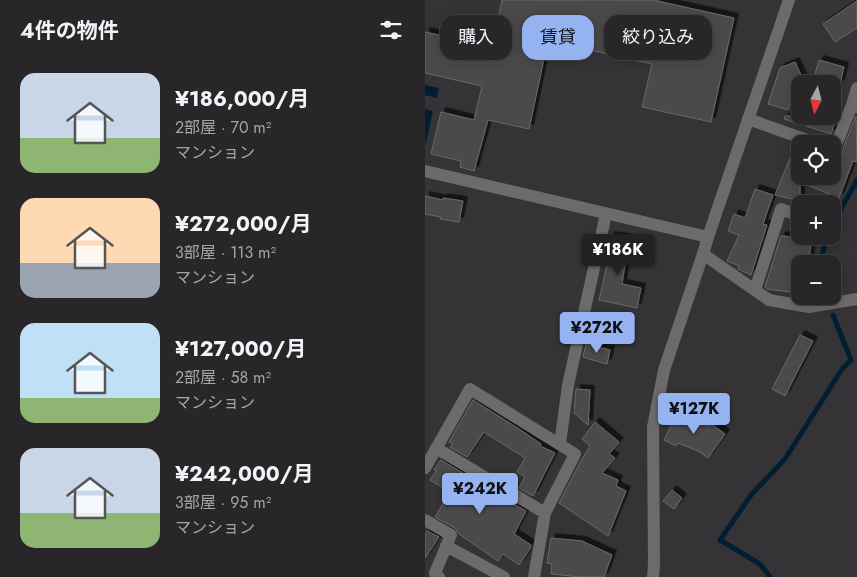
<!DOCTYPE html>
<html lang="ja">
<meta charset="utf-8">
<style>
body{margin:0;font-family:Jost,"Noto Sans JP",sans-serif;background:#343234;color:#f1f3f6;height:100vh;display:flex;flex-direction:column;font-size:19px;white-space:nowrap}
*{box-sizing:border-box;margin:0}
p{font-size:16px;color:#a5a5a8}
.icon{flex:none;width:28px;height:28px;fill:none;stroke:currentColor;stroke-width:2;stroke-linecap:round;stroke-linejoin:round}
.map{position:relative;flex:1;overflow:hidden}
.panel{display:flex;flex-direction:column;background:#282628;width:425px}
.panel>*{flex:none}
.hud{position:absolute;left:15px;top:15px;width:341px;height:45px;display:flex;gap:10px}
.needle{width:32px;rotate:187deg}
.tools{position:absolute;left:366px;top:75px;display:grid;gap:10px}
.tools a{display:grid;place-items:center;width:50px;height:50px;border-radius:10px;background:#282628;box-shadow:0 2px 12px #0003,0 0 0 1px #444345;font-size:25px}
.price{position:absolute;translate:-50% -42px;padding:0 11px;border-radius:5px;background:#95b2f1;color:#111;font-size:16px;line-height:32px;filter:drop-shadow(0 1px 2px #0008)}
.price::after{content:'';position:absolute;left:50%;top:30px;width:15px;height:11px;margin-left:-8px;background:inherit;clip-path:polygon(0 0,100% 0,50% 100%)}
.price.current{background:#222;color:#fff}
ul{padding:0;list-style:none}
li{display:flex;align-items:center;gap:15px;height:125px;padding:0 20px}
li span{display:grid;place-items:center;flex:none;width:140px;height:100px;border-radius:15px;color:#555}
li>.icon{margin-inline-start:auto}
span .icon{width:60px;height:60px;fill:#fffc;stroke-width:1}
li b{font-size:21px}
h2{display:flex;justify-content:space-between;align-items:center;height:60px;padding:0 20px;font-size:21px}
.pill{padding:0 18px;border-radius:15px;background:#282628;box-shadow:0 2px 12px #0003,0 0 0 1px #444345;font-size:18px;line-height:45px}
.pill.current{background:#95b2f1;color:#111}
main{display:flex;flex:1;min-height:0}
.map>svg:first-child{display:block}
.water{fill:#011f33}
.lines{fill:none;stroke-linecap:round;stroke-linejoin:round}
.stream{stroke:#011f33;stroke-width:5}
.building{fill:#4b484a;stroke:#6b686b;filter:url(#shadow)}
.minor{stroke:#6c6a6a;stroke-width:12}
.tertiary{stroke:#6c6a6a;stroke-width:12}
</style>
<main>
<section class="panel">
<h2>4件の物件<svg class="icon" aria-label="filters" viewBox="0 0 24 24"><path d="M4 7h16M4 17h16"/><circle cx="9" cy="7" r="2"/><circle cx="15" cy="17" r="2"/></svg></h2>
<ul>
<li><span style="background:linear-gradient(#c9d6e8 65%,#8fb573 0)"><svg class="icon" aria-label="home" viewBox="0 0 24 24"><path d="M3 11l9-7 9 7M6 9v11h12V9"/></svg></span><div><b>¥186,000/月</b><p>2部屋 · 70 m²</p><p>マンション</p></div></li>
<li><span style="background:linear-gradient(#ffd9b3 65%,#9aa5b1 0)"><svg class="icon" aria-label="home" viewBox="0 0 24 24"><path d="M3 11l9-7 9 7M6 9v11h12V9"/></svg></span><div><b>¥272,000/月</b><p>3部屋 · 113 m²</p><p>マンション</p></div></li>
<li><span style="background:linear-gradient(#bfe0f5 75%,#8fb573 0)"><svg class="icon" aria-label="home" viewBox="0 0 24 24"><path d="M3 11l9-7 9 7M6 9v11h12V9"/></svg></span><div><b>¥127,000/月</b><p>2部屋 · 58 m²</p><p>マンション</p></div></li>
<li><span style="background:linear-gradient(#c9d6e8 65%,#8fb573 0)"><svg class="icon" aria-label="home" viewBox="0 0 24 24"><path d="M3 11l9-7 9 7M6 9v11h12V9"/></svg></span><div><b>¥242,000/月</b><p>3部屋 · 95 m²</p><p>マンション</p></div></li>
</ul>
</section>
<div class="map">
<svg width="432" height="577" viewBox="0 0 432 577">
<defs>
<filter id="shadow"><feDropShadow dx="4.5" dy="-4.5" stdDeviation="0" flood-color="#0009"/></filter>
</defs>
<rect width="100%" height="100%" fill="#353336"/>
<!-- water -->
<path class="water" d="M0,85l14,3 -2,10 -12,-3z
M0,109l8,2 -7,32h-1z"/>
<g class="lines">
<!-- stream -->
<path class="stream" d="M408,223l24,-43
M395,264l7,-28
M345,577l-10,-13 -40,-24 31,-45 34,-36 57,-90 9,-9 -18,-45"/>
</g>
<!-- building -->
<path class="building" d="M77,0h151l81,18 -23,104 -69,-15 10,-43 -85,-19 -22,9 -16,75 -41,-9 -14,51 -14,-4 1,-6 -30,-7 10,-42 33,8 8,-34 -57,-13v-41l67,15z
M432,1v27l-22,14 -12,-18z
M394,60l25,7 -4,17h-28z
M370,62l10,22h-5v6l-7,3 -5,17 -20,-6 12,-36z
M360,116h52l-6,18 -47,-15z
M431,116l1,46 -4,-1 -14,37 -39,-16v19l-25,-6 15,-37 10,4v14h36l9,-33z
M330,189l18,6 -10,29 4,1 -16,50 -13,-6 1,-3 -12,-5 12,-26 -11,-4 6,-17 11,4z
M0,196l18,4v-2l20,3 -4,21 -19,-3 1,-2 -16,-3z
M185,236l19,3 -7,45 19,4 -4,20 -38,-8 8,-35 -4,-1z
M356,236l26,2v3l4,1 -2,21 -9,-1v28h-2v3l-31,-4 -2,-2z
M375,335l13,6 -28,55 -13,-7z
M161,344l24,6 -3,14 -24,-7z
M151,389l14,1 -2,35 -14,-12z
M48,400l46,29 22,15 -1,2 15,7 -22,43 -14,-8 6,-11 -8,-5 8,-14 -41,-26 -17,25 -17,-10 3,-3 -4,-2z
M253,411l30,15 2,-3 15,11 -17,24 -10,-7 -20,-8 -2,3 -12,-6z
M170,422l24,20 -10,12 6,4 -13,15 16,7 -2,6 10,5 -18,45 -49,-33 23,-44 8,-13 -8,-7z
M16,460l35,21 28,23 2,-3 3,3 1,-2 16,9 -12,23 17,11v2l-12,18 -16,-11 -5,7 -39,-27 -4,-6 -20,-11 15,-25 -20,-12 6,-9 -2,-1z
M247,490l10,8 -8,11 -11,-8z
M2,531l12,6 -14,21v-24z
M126,538l31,3 30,14 -8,22h-23l-30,-3 1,-10 -5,-1z"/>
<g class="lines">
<!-- minor -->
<path class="minor" d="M427,105l5,-17
M323,119l70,25
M408,149l1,1 18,-45 5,2
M0,171l283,66
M278,254l66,46 40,7 48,-8
M330,290l26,-81 11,4
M135,444l8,-59 38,-171
M11,448l109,65
M0,468l45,-79 105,65 -30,59 -11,64
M0,520l26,15 -16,38 4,4
M21,546l58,31"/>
<!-- tertiary -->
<path class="tertiary" d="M228,577l1,-13 -1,-137 11,-57 39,-116 5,-17 81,-237"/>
</g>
</svg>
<div class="tools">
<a><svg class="needle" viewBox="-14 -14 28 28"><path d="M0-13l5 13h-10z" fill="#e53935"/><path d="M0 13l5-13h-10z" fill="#a5a5a8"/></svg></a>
<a><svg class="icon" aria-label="locate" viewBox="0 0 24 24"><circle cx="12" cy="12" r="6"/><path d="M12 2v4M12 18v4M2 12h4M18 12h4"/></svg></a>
<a>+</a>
<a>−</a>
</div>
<b class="price current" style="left:193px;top:276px">¥186K</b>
<b class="price" style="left:172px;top:354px">¥272K</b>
<b class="price" style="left:269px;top:435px">¥127K</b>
<b class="price" style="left:55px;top:515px">¥242K</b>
<div class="hud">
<a class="pill">購入</a>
<a class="pill current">賃貸</a>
<a class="pill">絞り込み</a>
</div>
</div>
</main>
